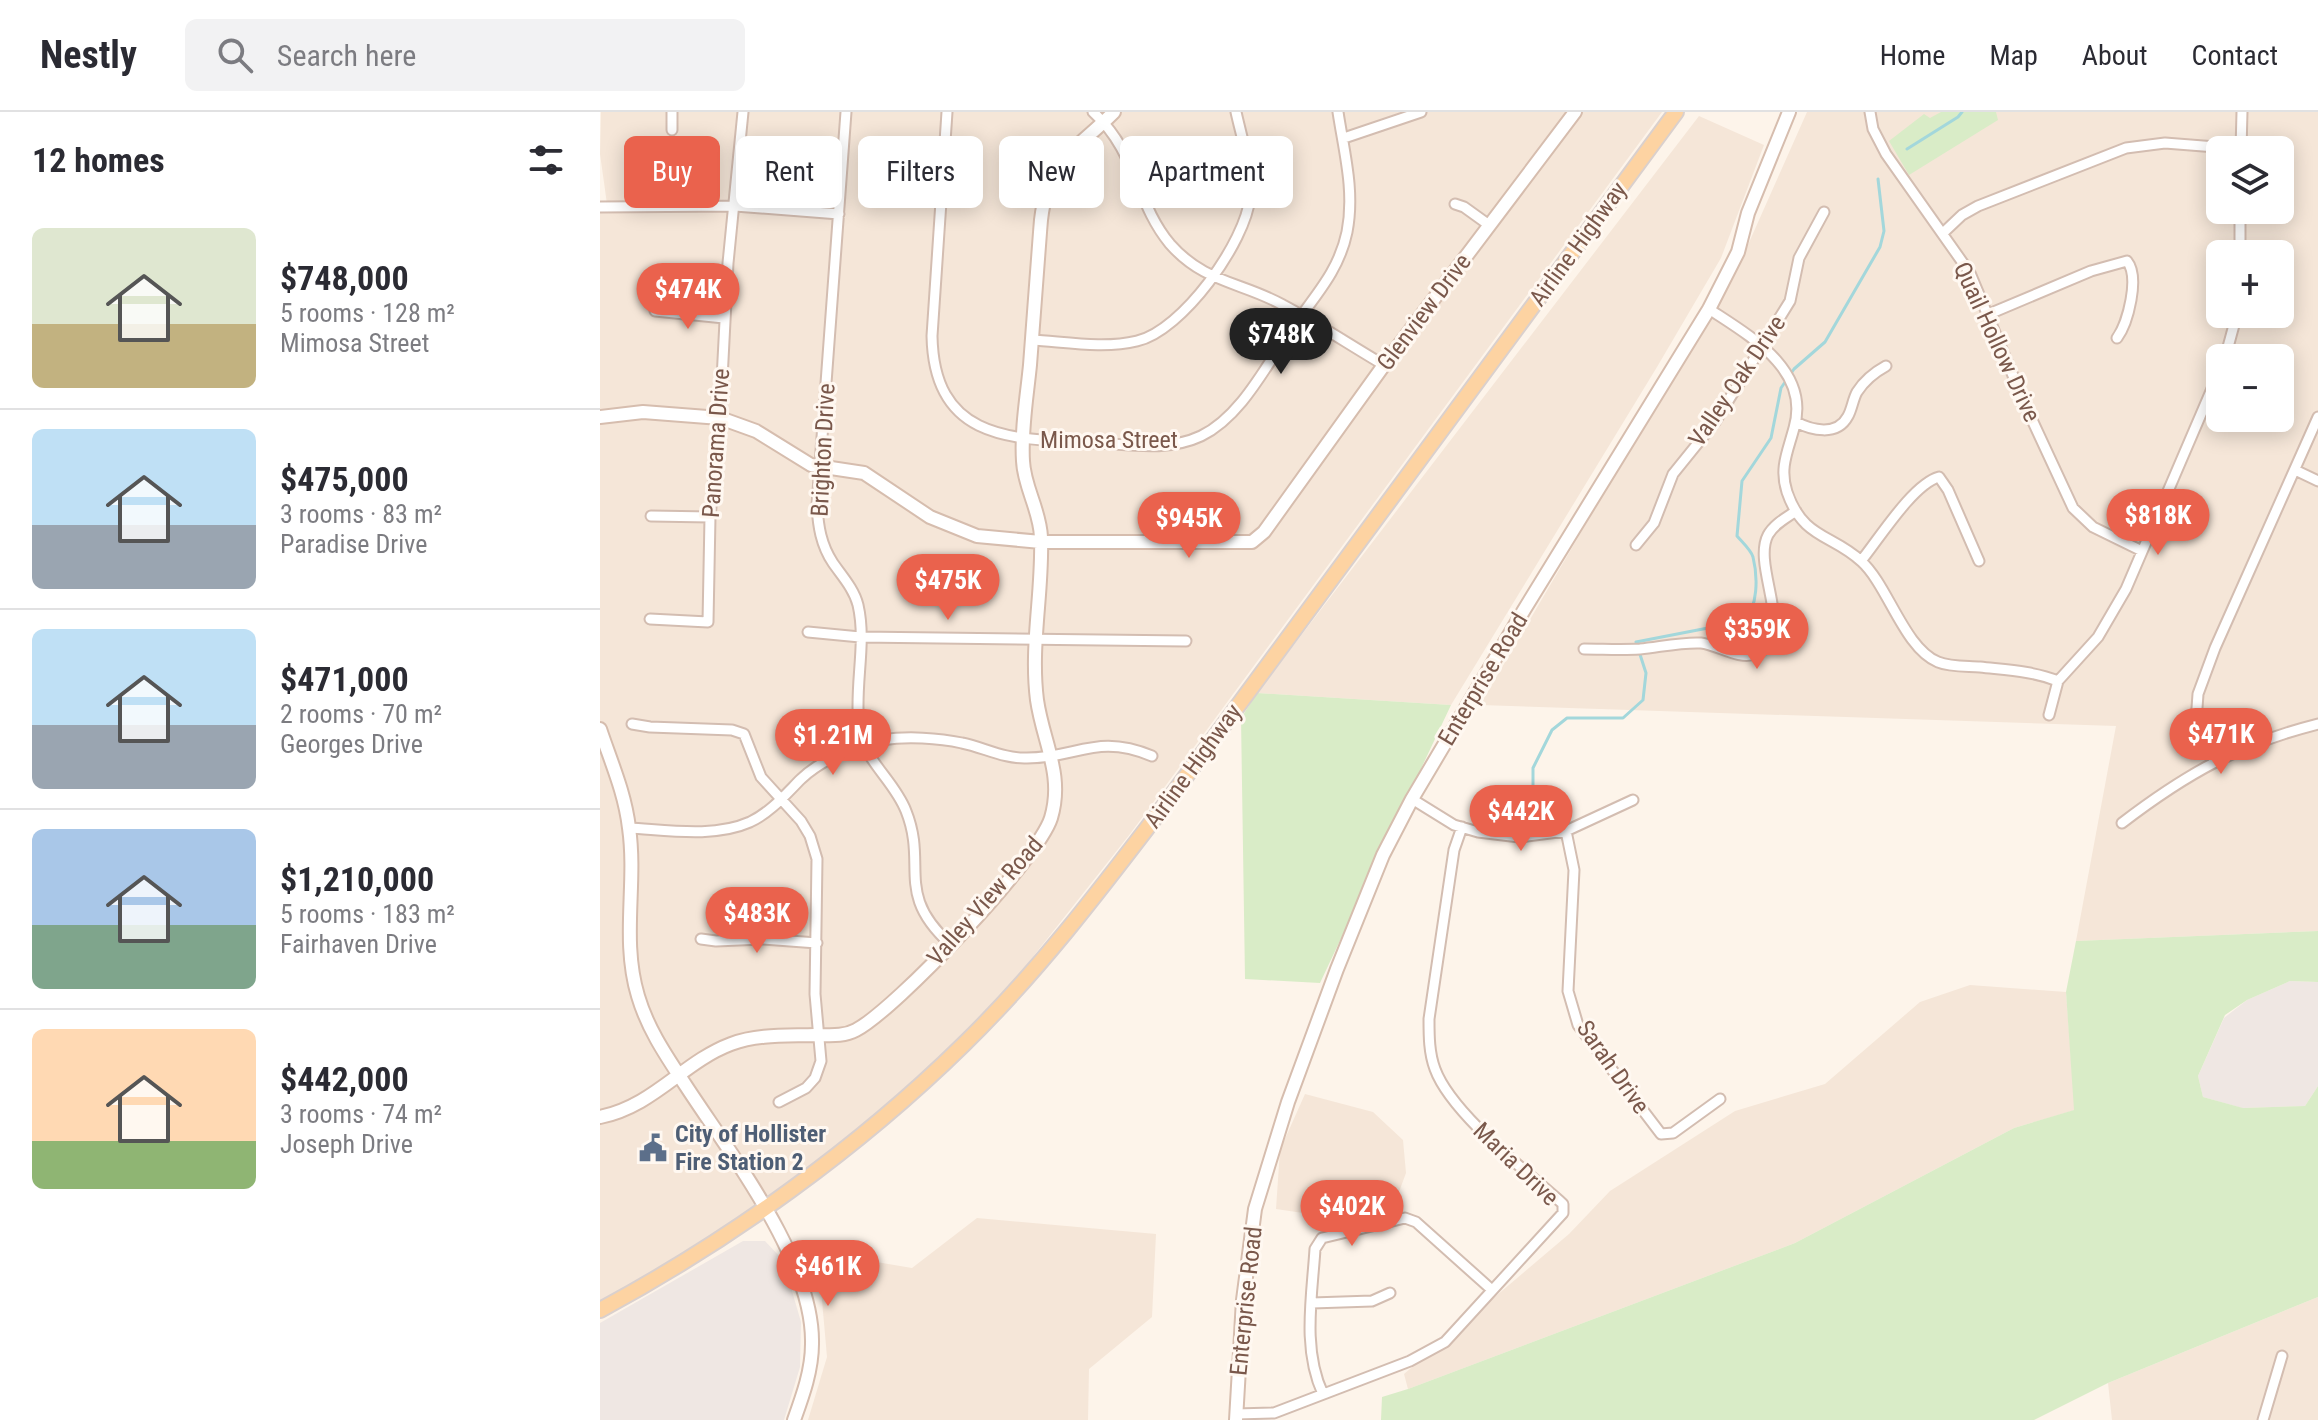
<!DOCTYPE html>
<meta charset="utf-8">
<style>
body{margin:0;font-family:"Roboto Condensed",sans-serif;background:#f2f2f3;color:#2b2b33;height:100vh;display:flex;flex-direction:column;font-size:30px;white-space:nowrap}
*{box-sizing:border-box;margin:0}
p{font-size:26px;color:#7c7c81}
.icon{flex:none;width:44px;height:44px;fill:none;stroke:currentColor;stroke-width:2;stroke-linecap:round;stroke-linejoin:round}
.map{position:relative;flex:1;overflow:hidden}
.panel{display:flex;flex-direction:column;background:#fff;width:600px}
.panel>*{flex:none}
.top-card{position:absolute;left:24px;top:24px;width:760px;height:72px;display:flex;gap:16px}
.tools{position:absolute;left:1606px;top:24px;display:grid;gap:16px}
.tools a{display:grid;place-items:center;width:88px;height:88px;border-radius:12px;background:#fff;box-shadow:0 4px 20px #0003;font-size:40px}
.price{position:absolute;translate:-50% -68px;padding:0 18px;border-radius:28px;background:#ea624d;color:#fff;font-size:26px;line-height:52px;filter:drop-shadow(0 2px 4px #0008)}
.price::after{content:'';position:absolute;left:50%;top:48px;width:24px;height:18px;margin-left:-12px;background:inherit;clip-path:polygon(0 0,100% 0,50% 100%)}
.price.current{background:#222;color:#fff}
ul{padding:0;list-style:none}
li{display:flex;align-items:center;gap:24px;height:200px;padding:0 32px}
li+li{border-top:2px solid #e1e1e2}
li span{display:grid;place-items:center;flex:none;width:224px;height:160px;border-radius:12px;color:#555}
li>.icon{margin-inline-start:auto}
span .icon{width:96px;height:96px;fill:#fffc;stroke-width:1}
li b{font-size:34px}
h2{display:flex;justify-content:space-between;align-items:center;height:96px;padding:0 32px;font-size:34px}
.tag{padding:0 28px;border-radius:12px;background:#fff;box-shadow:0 4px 20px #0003;font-size:28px;line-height:72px}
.tag.current{background:#ea624d;color:#fff}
header{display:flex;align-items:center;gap:48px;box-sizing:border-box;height:112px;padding:0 40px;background:#fff;border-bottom:2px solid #e1e1e2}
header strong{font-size:38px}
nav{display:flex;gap:44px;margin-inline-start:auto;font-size:28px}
.search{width:560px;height:72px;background:#f2f2f3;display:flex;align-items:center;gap:20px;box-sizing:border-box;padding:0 28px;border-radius:12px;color:#7c7c81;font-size:30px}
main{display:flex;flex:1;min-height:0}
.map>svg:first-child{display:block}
.residential{fill:#f5e6d8;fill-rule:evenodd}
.industrial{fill:#efe7e3}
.green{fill:#d9ecc7}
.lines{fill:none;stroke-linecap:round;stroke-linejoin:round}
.stream{stroke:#a3d7db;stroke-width:3}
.street-casing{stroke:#d3bdb1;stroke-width:13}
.secondary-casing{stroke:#d6bdae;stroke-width:16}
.primary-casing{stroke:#dad0cd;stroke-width:18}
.street{stroke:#fff;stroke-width:9}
.secondary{stroke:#fff;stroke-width:12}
.primary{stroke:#fdd3a2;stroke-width:14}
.labels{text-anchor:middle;stroke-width:6;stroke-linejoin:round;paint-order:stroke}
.street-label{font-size:24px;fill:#7a584b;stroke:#fff8f1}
.service-label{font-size:24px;font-weight:bold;fill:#4e5e75;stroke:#fff8f1;text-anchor:start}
</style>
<header>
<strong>Nestly</strong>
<div class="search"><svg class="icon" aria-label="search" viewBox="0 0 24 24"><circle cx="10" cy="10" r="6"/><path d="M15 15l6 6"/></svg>Search here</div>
<nav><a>Home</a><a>Map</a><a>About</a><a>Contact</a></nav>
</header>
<main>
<section class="panel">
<h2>12 homes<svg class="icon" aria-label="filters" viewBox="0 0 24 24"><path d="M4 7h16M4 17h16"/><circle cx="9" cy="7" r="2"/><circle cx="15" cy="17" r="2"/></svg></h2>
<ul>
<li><span style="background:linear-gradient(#dfe7d0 60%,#c2b280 0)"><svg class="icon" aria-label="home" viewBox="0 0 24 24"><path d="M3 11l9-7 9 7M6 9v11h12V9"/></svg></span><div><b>$748,000</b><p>5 rooms · 128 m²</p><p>Mimosa Street</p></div></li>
<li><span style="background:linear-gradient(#bfe0f5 60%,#9aa5b1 0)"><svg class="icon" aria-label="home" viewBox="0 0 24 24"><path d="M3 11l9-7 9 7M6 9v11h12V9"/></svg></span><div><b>$475,000</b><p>3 rooms · 83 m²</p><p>Paradise Drive</p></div></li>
<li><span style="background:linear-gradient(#bfe0f5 60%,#9aa5b1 0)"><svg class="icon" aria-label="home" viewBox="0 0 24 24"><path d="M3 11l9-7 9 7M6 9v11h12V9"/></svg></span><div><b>$471,000</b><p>2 rooms · 70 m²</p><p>Georges Drive</p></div></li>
<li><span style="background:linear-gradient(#a9c7e8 60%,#7fa58c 0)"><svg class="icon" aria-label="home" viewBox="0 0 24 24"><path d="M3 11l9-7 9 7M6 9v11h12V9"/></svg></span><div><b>$1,210,000</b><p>5 rooms · 183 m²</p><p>Fairhaven Drive</p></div></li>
<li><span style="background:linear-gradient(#ffd9b3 70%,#8fb573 0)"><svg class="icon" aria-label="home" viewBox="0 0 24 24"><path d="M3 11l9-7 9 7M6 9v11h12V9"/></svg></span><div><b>$442,000</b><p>3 rooms · 74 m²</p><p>Joseph Drive</p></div></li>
</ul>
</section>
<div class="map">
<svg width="1718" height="1308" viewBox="0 0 1718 1308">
<rect width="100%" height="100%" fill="#fdf4ea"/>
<!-- residential -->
<path class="residential" d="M1,0h1061l-532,722 -154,195 -144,127 -172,119 -60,34v-1104l7,-1 -7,-50z
M1207,0h511v819l-242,10 40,-215 -636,-21 148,-253 103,-169zM1620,38h60v60h-60zM1620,142h60v60h-60zM1620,246h60v60h-60z
M1099,4l65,29 -43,113 -64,109 -206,338 -194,-12z
M1370,873l96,7 9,118 -61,18 -219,115 -387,146 -4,-15 165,-140 41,-43 125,-80 90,-27 95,-82z
M705,982l68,18 30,28 3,33 -10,27 -73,16 -47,-7 4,-59z
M377,1106l179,16 -4,83 -63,52 -1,51h-280l19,-63 -8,-91 16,-11 77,13z
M1718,1185v123h-206l-4,-37z"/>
<!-- industrial -->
<path class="industrial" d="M1690,869l28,1v104l-13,20 -63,2 -39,-11 -5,-21 26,-58 23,-18z
M143,1129h22l18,19 18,62 -1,45 -16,53h-184v-97z"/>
<!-- green -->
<path class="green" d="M1341,0h55l2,8 -89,55 -20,-34 35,-27 6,4z
M657,581l194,12 -131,278 -75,-4 -4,-261z
M1718,819v51l-28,-1 -43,19 -22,15 -27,61 5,21 40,11 62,-2 13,-20v211l-210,86 -74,37h-653l1,-23 26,-8 387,-146 219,-115 60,-18 -8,-118 10,-51z"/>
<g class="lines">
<!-- stream -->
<path class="stream" d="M1307,37l51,-32 4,-5
M933,681v-25l19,-38 15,-12h56l20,-18 3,-27 -10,-31 108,-21c14,-14 14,-44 9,-64 -2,-7 -11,-15 -16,-21l5,-55 29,-43 10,-50 13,-19 31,-27 55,-95 4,-16 -6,-52"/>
<defs>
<path id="street" d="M246,0l-29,393c1,21 4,40 16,58 9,13 21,26 25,42 9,39 -4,81 1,122 5,34 35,53 47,84 22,55 -12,82 44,133
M347,0l-15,224c2,108 85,103 167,107 34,2 70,8 102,-7 45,-22 70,-82 100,-120 20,-27 39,-50 46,-84 8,-41 -3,-80 -9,-120
M493,0c45,41 42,90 77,132 34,39 72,38 113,61 34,18 67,40 101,60
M1270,0l3,17 13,25 84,119 57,136 46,99 20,19 49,24
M72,18v-18
M744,26l77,-26
M1641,38l1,-38
M855,92l9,3 25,18
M0,95l135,-1 104,8
M1343,121l19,-18 16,-9 148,-58 39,-5 76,6
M1640,142v-44
M1109,197c41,27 102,61 85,119 -6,23 -15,40 -7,64 16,47 45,42 74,69 27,24 43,87 77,101 12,5 28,4 42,5 26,3 53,4 78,14l40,-44 28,-48 94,-219
M55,199l69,7
M1389,202l102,-43 36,-10c13,16 1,62 -10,77
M432,228c34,2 72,9 105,1 45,-10 109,-99 113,-144 2,-28 -8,-58 -14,-85
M1625,246l12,-44
M1196,310c15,8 41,15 52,-6 4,-7 5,-17 9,-24 7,-11 18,-20 29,-26
M1695,358l23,11
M51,404l59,1
M1036,433l18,-22 19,-49 42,-52 75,-121 9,-43 25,-46
M1261,449c18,-22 52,-77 78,-84l9,13 31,71
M50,507l58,3 2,-105 10,-99 8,-155 15,-151
M208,520l52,5 326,4
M984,537c19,0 37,1 56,0 20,-2 41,-7 61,-6 17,2 38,17 54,11 44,-16 -4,-87 13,-119 6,-11 18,-17 28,-24
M1449,603l9,-34
M32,612l18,3 82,3 12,4 17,43 40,44 9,15 7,23 -2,135 6,67 -6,17 -9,10 -27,14
M1614,649l-18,-39 2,-28 17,-46 103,-231
M812,687l42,26 24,7 41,5 47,-6 67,-31
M1522,711c64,-49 117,-79 196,-99
M29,716c38,2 85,10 121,-6 21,-10 35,-27 51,-43 20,-19 54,-34 82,-39 23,-4 56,-2 79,3 21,4 42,16 65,15 50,0 70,-25 125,-2
M966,719l8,39 -6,121 10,34 83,109 12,-1 47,-34
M101,827l15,2 47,-2 54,4
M712,1191l60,-2 18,-8
M723,1282c-21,-45 -11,-97 -8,-145l7,-11 83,-20 11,4 76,68
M636,1302l38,-1 136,-52 35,-19 118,-129v-9c-37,-33 -112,-91 -128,-135 -6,-16 -6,-33 -6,-50l25,-169 8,-23
M1663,1308l19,-64"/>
<path id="secondary" d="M0,305l43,-5 77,6 36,13 55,34 53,8 66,44 47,19 64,6h211l12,-10 120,-167 191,-253
M0,617c11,33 25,64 29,99 8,56 -8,112 9,168 10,34 29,61 48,90 45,69 128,175 126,258 0,26 -9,51 -18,76
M0,1005c54,-11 83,-55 131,-73 27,-10 56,-8 84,-9 14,0 28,2 41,-5 40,-21 182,-171 195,-212 13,-43 -8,-76 -14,-118 -7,-55 6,-108 4,-163 -1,-27 -17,-50 -18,-76 -2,-32 4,-65 7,-96 4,-49 7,-97 11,-145 7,-61 34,-69 73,-108
M636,1308l7,-120 12,-91 33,-107 49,-133 46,-114 29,-56 112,-189 185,-301 29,-57 10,-39 41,-101"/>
<path id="primary" d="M0,1198c130,-70 258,-162 363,-265 76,-74 140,-159 204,-243l509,-690"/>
</defs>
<!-- street casing -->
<use href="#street" class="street-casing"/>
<!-- secondary casing -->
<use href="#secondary" class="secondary-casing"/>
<!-- primary casing -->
<use href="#primary" class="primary-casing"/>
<!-- street -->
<use href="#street" class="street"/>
<!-- secondary -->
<use href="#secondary" class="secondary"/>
<!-- primary -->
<use href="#primary" class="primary"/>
</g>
<!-- icons -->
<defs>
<symbol id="civic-bare" viewBox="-9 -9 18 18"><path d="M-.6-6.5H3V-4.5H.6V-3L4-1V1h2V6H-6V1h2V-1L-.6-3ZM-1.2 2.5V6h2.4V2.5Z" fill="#5c6f8a" stroke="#fff8f1" stroke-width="2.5" paint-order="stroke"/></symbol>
</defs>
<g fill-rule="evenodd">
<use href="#civic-bare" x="33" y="1016" width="40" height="40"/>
</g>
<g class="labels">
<!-- street labels -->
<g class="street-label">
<text transform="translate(978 132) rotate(-54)" y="8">Airline Highway</text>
<text transform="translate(824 200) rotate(-53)" y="8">Glenview Drive</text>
<text transform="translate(1397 230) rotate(65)" y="8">Quail Hollow Drive</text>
<text transform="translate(1137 269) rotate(-56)" y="8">Valley Oak Drive</text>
<text x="509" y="336">Mimosa Street</text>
<text transform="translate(116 331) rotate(-86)" y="8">Panorama Drive</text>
<text transform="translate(223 338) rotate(-87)" y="8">Brighton Drive</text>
<text transform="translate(883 567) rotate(-59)" y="8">Enterprise Road</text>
<text transform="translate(593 654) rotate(-54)" y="8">Airline Highway</text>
<text transform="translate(385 789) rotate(-49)" y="8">Valley View Road</text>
<text transform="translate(1013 955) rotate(55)" y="8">Sarah Drive</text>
<text transform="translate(916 1052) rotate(44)" y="8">Maria Drive</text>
<text transform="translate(646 1189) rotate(-84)" y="8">Enterprise Road</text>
</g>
<!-- service labels -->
<g class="service-label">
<text x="75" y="1030">City of Hollister<tspan x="75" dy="28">Fire Station 2</tspan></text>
</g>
</g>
</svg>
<div class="tools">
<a><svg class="icon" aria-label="layers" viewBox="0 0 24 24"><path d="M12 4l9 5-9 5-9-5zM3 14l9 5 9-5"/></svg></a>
<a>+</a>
<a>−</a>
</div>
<b class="price" style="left:88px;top:219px">$474K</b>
<b class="price current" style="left:681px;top:264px">$748K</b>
<b class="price" style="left:1558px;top:445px">$818K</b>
<b class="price" style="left:589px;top:448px">$945K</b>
<b class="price" style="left:348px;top:510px">$475K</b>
<b class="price" style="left:1157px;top:559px">$359K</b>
<b class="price" style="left:1621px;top:664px">$471K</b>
<b class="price" style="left:233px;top:665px">$1.21M</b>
<b class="price" style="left:921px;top:741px">$442K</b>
<b class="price" style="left:157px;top:843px">$483K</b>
<b class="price" style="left:752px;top:1136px">$402K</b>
<b class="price" style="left:228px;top:1196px">$461K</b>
<div class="top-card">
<a class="tag current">Buy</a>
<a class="tag">Rent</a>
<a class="tag">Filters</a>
<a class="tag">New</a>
<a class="tag">Apartment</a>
</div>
</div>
</main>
